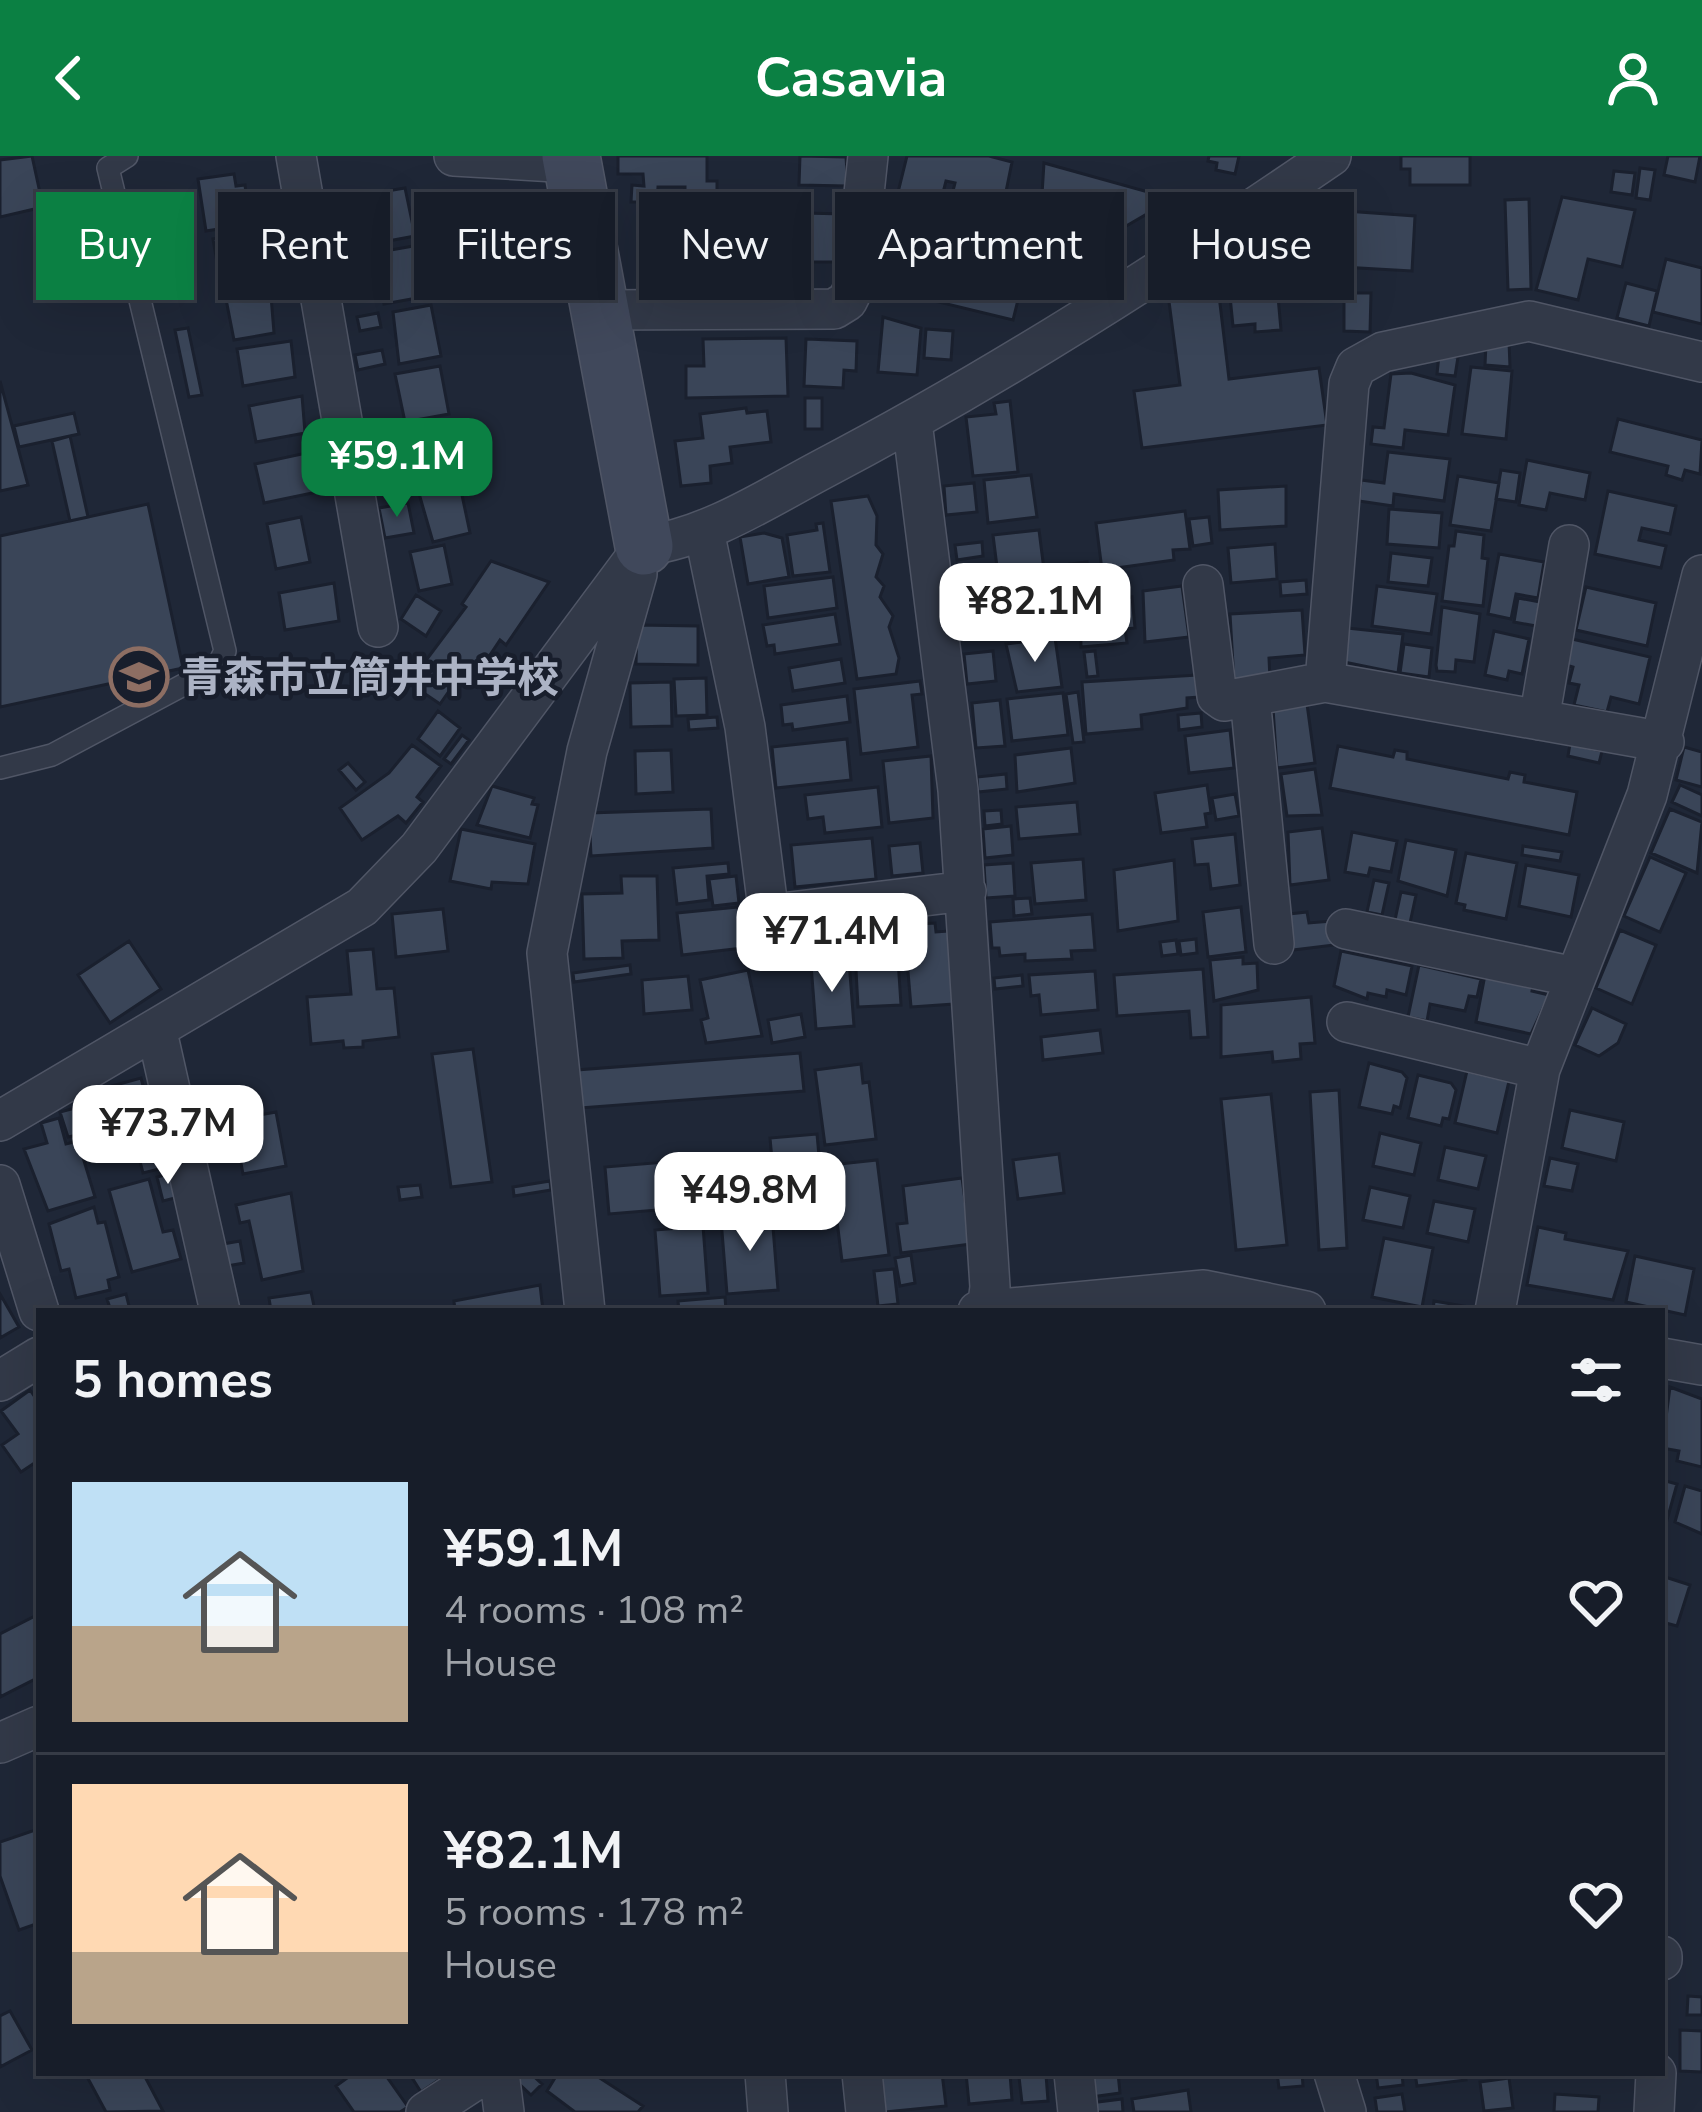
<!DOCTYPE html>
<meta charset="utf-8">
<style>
body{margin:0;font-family:"Nunito Sans","Noto Sans JP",sans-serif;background:#242a35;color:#f1f3f6;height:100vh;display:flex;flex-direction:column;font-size:45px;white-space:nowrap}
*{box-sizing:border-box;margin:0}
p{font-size:39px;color:#9ea2a8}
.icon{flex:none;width:66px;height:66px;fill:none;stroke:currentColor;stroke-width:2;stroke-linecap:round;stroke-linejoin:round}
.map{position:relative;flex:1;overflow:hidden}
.sheet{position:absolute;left:36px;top:1152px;width:1629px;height:768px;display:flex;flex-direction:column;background:#171d29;border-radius:0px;box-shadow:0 12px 48px #0002,0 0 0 3px #363b46}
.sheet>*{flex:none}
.top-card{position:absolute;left:36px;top:36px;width:1632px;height:108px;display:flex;gap:24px}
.price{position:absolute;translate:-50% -102px;padding:0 27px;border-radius:24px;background:#fff;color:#222;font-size:39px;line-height:78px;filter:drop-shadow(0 3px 6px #0008)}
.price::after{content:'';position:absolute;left:50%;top:72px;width:36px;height:27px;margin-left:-18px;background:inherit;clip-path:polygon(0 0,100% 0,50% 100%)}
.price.on{background:#0b8043;color:#fff}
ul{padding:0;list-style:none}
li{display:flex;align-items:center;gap:36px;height:300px;padding:0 36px}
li+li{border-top:3px solid #363b46}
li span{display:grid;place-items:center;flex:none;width:336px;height:240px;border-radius:0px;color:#555}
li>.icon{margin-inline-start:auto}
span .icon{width:144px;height:144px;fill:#fffc;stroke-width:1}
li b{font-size:51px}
h2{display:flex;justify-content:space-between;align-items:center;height:144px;padding:0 36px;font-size:51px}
.pill{padding:0 42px;border-radius:0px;background:#171d29;box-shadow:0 12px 48px #0002,0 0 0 3px #363b46;font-size:42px;line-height:108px}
.pill.on{background:#0b8043;color:#fff}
header{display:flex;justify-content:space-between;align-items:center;height:156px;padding:0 36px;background:#0b8043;color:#fff;font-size:54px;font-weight:700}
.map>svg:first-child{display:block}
.building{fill:#3a4558;stroke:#1a202e;stroke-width:3}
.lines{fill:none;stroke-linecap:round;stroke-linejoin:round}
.lane-casing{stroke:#505666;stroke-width:24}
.street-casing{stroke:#505666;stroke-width:42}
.secondary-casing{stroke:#505666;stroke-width:60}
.lane{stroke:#323948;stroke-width:21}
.street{stroke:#323948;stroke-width:39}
.secondary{stroke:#40485b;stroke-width:57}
.labels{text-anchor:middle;stroke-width:9;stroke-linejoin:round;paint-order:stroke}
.poi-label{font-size:42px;font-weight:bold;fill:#acb3c5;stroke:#181e2c;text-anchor:start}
</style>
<header><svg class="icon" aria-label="back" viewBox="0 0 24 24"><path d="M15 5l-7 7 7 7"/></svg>Casavia<svg class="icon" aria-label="person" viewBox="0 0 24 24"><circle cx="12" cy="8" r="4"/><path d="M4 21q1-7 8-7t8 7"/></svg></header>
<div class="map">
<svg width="1702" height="1956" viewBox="0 0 1702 1956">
<rect width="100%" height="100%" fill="#1f2737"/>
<!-- building -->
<path class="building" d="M32,0l11,51 -43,10v-57z
M618,0h89v25h10v17h-32v-11h-27l-1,15h-26l1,-17 12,1 -1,-12h-25z
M800,0l46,1 2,29 -49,-1z
M907,0h82l23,6 -12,59 -51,-14 6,-24 -9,-2 -14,54 -42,-10z
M1209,0h30l-4,18 -19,-4 1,-7 -9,-2z
M1401,0h69v29h-60v-16h-9z
M1668,0h32l-5,26 -31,-7z
M1044,7l115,32 -2,13 -65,38 -18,-5 -6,-15 -18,-6 -9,-10z
M1640,12l15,2 -5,30 -14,-2z
M1614,15l21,2 -3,22 -21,-3z
M234,18l2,12 9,-1 5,39 -44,7 -8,-52z
M405,32l10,48 -43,8 -9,-49z
M1562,41l73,13 -13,57 -34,-8 -10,41 -42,-10z
M1529,43l2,90 -23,1 -3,-90z
M1345,55l70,5 -3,55 -70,-4z
M802,57l43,1v58h-10v-10h-34z
M728,62h60l1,55 -33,4v-14l-28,1z
M1325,63l10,27 -15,6 -10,-27z
M1271,70l24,1v16h-24z
M255,75l9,46 -43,8 -8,-46z
M883,85l33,4 -3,18 -32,-4z
M419,89l9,51 -44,8 -10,-51z
M1274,96l7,78 -26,2v-8l-22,2 -7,-69z
M368,98l2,17 -27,3 -3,-16z
M1666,103l36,9v56l-49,-12z
M967,105l50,17 5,6 -9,36 -91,-22 9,-35 28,8z
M1626,127l31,8 -8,35 -32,-8z
M1218,131l11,92 90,-11 8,57 -185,23 -8,-57 46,-6 -12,-91z
M253,132l2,12 16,-4 3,37 -40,7 -9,-46z
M1344,137h27l-1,39 -26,-1z
M431,149l10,51 -42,8 -6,-52z
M378,157l3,14 -21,4 -3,-14z
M883,161l38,11 -4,47 -39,-3z
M188,172l14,67 -13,2 -14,-67z
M926,173l27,2 -2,29 -27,-2z
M786,182l2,58 -102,2v-32h18l-1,-27z
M806,183l51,2 -1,30 -12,-1 -1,18 -39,-2z
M291,185l4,36 -52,9 -6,-37z
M1509,186l1,25 -25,-2 1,-21z
M382,194l3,14 -27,6 -3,-15z
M1439,199l19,2 -3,19 -18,-2z
M440,210l9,48 -44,8 -10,-48z
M1471,211l41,4 -6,68 -44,-5z
M1411,217l44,12 -7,50 -43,-5 -2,18 -32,-4 2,-17 11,1 7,-54z
M0,225l28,104 -28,6z
M302,240l3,37 -49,9 -7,-36z
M805,242h17v31h-17z
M1010,245l8,71 -45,4 -7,-59 30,-3 -2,-11z
M746,252l1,5 20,-2 4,31 -41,5 2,16 -22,3 1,17 -30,3 -6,-45 28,-3 -3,-24z
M74,257l5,21 -60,13 -5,-21z
M1618,263l84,21 -2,34 -15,-4 -3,10 -16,-5 2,-9 -58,-14z
M449,269l10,50 -34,6 -13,-48z
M70,280l18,81 -18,4 -18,-80z
M398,293l6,30 -30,6 -6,-31z
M311,296l6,40 -53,11 -9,-39z
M1388,296l62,7 -6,42 -50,-7 -1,12 -34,-5 2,-21 23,3z
M1527,304l63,13 -5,27 -35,-7 -4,17 -27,-5z
M1501,314l19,3 -4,29 -20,-3z
M1031,319l6,42 -49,6 -4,-43z
M1458,320l41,7 -8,48 -41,-6z
M459,325l11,52 -37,9 -15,-52z
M974,327l3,29 -31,3 -2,-29z
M1286,330v40l-66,4 -2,-40z
M1608,335l68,15 -6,28 -28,-6 -3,12 27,6 -5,22 -66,-14z
M868,340l9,20 -1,29 7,9 -7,23 8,9 -4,11 13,19 -4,11 10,31 -3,16 -39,5 -26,-178z
M408,347l6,30 -29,5 -6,-30z
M148,348l35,164 -183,39v-171z
M1389,353l53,4 -3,35 -52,-4z
M1185,355l5,38 -17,1 1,10 -72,10 -6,-47z
M301,361l9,45 -34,7 -9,-45z
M1209,361l3,26 -19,3 -4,-27z
M823,367l7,49 -37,4 -6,-41 30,-5 -1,-6z
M1039,374l6,48 -46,5 -6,-48z
M1456,375l28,4 -2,23 6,1 -5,47 -41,-5 7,-55h5z
M764,377l18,5 7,39 -41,7 -8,-47z
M982,386l1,14 -26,4 -2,-15z
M1275,388l2,35 -46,4 -3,-35z
M444,389l8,39 -33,7 -9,-39z
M1391,397l41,5 -4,28 -40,-4z
M1499,398l45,8 -6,36 -22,-4 -5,25 -23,-5z
M491,405l58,21 -43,63 -6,-5 -26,39 -11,-8 -23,33 -31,-21 57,-76 -4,-3z
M1087,406l3,28 -16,3 -4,-29z
M833,421l4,31 -69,10 -4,-32z
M1306,424l1,14 -26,2 -1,-14z
M334,427l5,38 -54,9 -6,-37z
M1060,430l5,44 -41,4 -4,-44z
M1182,430l7,51 -44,5 -2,-51z
M1377,430l60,8 -6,40 -59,-8z
M1586,431l70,16 -9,43 -71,-16z
M416,439l25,16 -15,25 -25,-17z
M1101,440v4l31,-3 3,31 -10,1 2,14 -46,4 -1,-49z
M1518,442l22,4 -4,24 -22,-4z
M994,443l3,29 -27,3 -2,-29z
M1442,451l38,7 -6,48 -18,-2 -1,12 -18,-1 -1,-6z
M1302,454l3,45 -36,3 1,21 -36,2 -4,-67z
M835,458l5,30 -65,10 -1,-9 -7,1 -4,-21z
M637,469l61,1v39l-62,-1z
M1347,472l56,6 -5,39 -54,-11z
M1494,475l35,8 -7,35 -13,-3 -2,9 -22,-5z
M1055,482l7,49 -45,5 -11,-48z
M1572,483l78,18 -11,47 -28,-7 -4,15 -33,-7 5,-20 -10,-2 4,-16 -7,-2z
M1404,488l28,4 -3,29 -29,-4z
M993,495l3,30 -29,3 -3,-30z
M1095,495l3,25 -11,1 -3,-25z
M841,503l4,24 -52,8 -4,-23z
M1198,519l2,22 -13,1v10l-46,7 1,14 -56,5 -4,-52z
M706,522l1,37 -31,1 -2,-37z
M920,525l2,13 -10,1 6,52 -57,7 -7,-65z
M671,526l1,44 -41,1 -1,-44z
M1078,536l6,50 -11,1 -7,-49z
M1063,537l5,42 -56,6 -5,-42z
M847,540l3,26 -57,8 -1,-6 -9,1 -2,-20z
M1000,544l5,46 -29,2 -4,-45z
M1307,548l8,59 -38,5 -4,-60z
M438,555l22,17 -20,28 -22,-17z
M1201,557l1,14 -23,3 -1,-15z
M717,561l1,11 -29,2 -1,-11z
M1230,574l4,38 -45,5 -4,-37z
M462,579l7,5 -18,24 -7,-5z
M847,583l4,41 -75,8 -4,-41z
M1570,588l32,7 -3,12 -31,-7z
M412,589l29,21 -24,31 6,5 -17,21 -8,-7 -36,24 -22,-32 49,-35z
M1338,590l55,11 2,-7 12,2v7l101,20 2,-7 15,3 -1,7 53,10 -8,43 -239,-47z
M1684,591l18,5v35l-26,-7z
M1071,592l4,35 -58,9 -2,-37z
M671,594l2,42 -37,2 -1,-43z
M931,600l2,62 -44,5 -6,-62z
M348,607l17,19 -9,8 -17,-20z
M1315,613l7,46 -35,1 -6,-42z
M1006,618l1,15 -29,3 -1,-15z
M1207,629l4,28 -6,1 2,13 -46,6 -6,-40z
M1680,629l22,10v21l-30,-14z
M492,630l42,12 -2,6 6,1 -8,33 -53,-13z
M878,631l4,40 -57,6 -2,-16 -15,2 -3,-24z
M1235,638l4,22 -23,4 -4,-22z
M1077,646l3,32 -61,5 -3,-32z
M711,653l2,39 -122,8 -2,-43z
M1670,653l32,13 -5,51 -46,-20z
M1001,654l1,14 -17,2 -1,-15z
M1011,670l2,29 -28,3 -2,-29z
M1322,672l7,52 -39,5 -2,-53z
M461,673l74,15 -7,40 -36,-2 -1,7 -41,-8z
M1352,676l45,9 -6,31 -21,-4 -2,8 -23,-4z
M1235,678l5,51 -29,4 -3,-25 -13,1 -3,-26z
M872,682l4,41 -81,8 -4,-42z
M1406,684l50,10 -9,46 -49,-15z
M920,687l3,30 -31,3 -3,-30z
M1523,690l39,6 -2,9 -38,-6z
M1466,697l51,10 -11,56 -42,-9 1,-5 -9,-2z
M1650,701l36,16 -26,59 -36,-16z
M1083,703l3,41 -51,4 -4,-41z
M1174,704l4,61 -60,10 -4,-61z
M728,707l1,11 -22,2 2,24 -32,4 -4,-36z
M1013,707l2,33 -29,2 -2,-33z
M1526,709l53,10 -8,42 -52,-11z
M621,720h36l2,64 -37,1 1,17 -39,1 -2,-65 40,-1z
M736,720l3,27 -26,3 -4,-27z
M1374,724l15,3 -7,32 -15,-3z
M1401,736l15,3 -6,28 -15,-3z
M1030,742l2,16 -18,2 -1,-17z
M738,751l5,41 -61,7 -5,-42z
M1241,751l5,45 -38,5 -5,-45z
M443,753l5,42 -52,6 -4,-43z
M1307,756l2,11 23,-2 2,24 -41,5 -4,-36z
M1092,758l3,36 -24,1 1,8 -47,2v-7l-25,2 -1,-8h-7l-2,-26z
M935,767l1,9 13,-1 5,73 -43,3 -7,-82z
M847,770l3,32 -28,2 -2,-32z
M1620,774l36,15 -24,59 -36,-16z
M1196,783l1,14 -16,2 -2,-14z
M1176,784l2,14 -16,2 -2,-14z
M129,785l32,48 -51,34 -32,-48z
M373,793l4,40 17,-1 5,49 -36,4v6l-19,1 -1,-7 -32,3 -4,-47 44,-3 -4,-43z
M886,794l1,10 11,-1 3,46 -43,2 -3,-56z
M1341,795l71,15 -6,29 -19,-5 -1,7 -18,-4 -1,6 -33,-13z
M1243,801v7l14,-1 1,27 -44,11 -4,-41z
M849,805l5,65 -38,3 -5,-65z
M630,809l1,9 -57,8 -1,-9z
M1419,809l62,14 -4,18 -8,-1 -4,15 -35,-7 -3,17 -19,-4z
M1203,813l5,68 -17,1 -2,-27 -72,5 -3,-41z
M748,814l14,66 -56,7 -5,-23 7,-2 -8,-38z
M1095,815l3,39 -57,5 -2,-20 -8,1 -2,-21z
M1022,819l1,11 -28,3 -1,-11z
M1485,819l48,10 -1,6 17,4 -18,39 -55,-12z
M688,820l4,34 -48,4 -2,-34z
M1311,841l4,46 -15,1 1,15 -28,3 -1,-10 -51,5v-52z
M1592,852l34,16 -8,19 -19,13 -24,-11z
M801,858l4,23 -33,6 -4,-23z
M1100,874l3,23 -60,7 -2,-23z
M473,893l19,133 -41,5 -19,-133z
M800,897l4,38 -224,17 -3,-38z
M1369,907l33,9 5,6 -7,30 -6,-2 -2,8 -33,-7z
M861,908l2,19 6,-1 7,57 -51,6 -10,-75z
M1467,915l42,10 -12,52 -42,-10z
M1418,919l33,8 5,7 -7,29 -6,-1 -2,8 -33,-8z
M141,922l14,53 -43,11 -4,-15 -20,5 -8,-27 23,-5 -2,-7 11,-7z
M1339,934l8,158 -28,2 -9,-158z
M1271,938l16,151 -51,5 -15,-151z
M75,952l7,26 -14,3 -8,-25z
M1570,954l54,12 -8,39 -54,-13z
M276,956l10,54 -43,8 -10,-54z
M59,962l7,26 12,-3 17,56 -47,14 -24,-62 23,-6 -6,-20z
M229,965l4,23 -23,4 -4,-23z
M1380,977l41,10 -7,32 -41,-9z
M817,978l4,44 -47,4 -4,-44z
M166,990l5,20 -28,7 -5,-19z
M1445,991l41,9 -8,33 -40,-9z
M763,998l4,47 -158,13 -4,-47z
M1059,998l5,39 -46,6 -5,-39z
M1550,1002l28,6 -6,27 -28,-5z
M877,1004l12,95 -47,6 -12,-96z
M173,1017l6,24 -16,4 -6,-24z
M962,1022l9,66 -70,9 -4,-29 10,-1 -4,-37z
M149,1023l14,53 10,-2 8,29 -49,13 -23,-82z
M550,1025l1,9 -37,6 -1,-9z
M420,1029l2,12 -22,3 -2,-13z
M1370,1031l40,9 -7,32 -40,-8z
M291,1037l12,78 -41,9 -13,-59 -9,2 -4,-18z
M1434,1045l41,8 -7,33 -41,-9z
M94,1051l4,16 7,-1 14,55 -11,3 2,10 -34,8 -7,-29 -8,2 -12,-47z
M772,1059l6,75 -51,4 -6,-75z
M703,1070l5,67 -48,3 -5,-66z
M1538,1071l28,6 -1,6 63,12 -15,49 -86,-15z
M1384,1082l49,10 -11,59 -50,-10z
M240,1085l4,22 -17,3 -4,-22z
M911,1099l4,28 -15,3 -5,-28z
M1635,1100l59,13 -9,46 -59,-13z
M894,1113l4,35 -20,2 -4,-35z
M540,1129l3,26h-88l-1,-10z
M311,1136l4,19h-44l-2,-13z
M0,1138l19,33 -19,11z
M126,1138l4,16 -19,1 -4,-12z
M725,1141l1,14h-47l-1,-10z
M1434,1145l35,6v4h-36z
M1670,1231l32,12v68l-25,-6 2,-10 -17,-3z
M30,1234l9,13v57l-18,12 -19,-27 16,-11 -17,-23z
M1662,1324l15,4 -10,36 -5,-1z
M1685,1330l17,5v43l-27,-12z
M1662,1420l28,9 -13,41 -15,-4z
M39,1458v63l-39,20v-63z
M38,1673l1,94 -20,7 -19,-54v-34z
M1688,1840l14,1v18h-15z
M10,1855l22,39 -32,17v-51z
M1680,1874l22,1v41l-22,-1z
M85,1917h58l20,38 -57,1z
M354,1917h30l24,34 -8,5h-46l-18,-26z
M409,1917h40l-28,19z
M518,1917h12l12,11 -11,11 -18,-17z
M558,1917h34l51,33 -5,6h-63l-28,-21z
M942,1917l4,33 -61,6 -4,-35z
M966,1917l44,1 2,26 -43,4z
M1088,1917h30l2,20 -29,4z
M1277,1917h25l1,13 -24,2z
M1376,1917h26l1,12 -25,3z
M1415,1917h50l1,7 -49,6z
M1046,1919l2,26 -26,2 -3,-26z
M1509,1922l4,30 -29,3 -4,-29z
M1188,1934l3,22h-57l-2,-13z
M1402,1938l3,18h-28l-2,-14z
M1555,1938l44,3 -1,15h-44z
M1122,1943l1,13h-31l-2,-9z"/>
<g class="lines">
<defs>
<path id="lane" d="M0,612l52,-13 165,-88 8,-16 -117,-483 19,-12"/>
<path id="street" d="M296,0l82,471
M454,0l118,7
M601,154l233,-1 13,-8 7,-14 14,-131
M912,266l46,368 32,497 -3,24
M704,375l41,196 23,181 5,6 193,-23
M1203,429l14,111 7,5 101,-19 339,60
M1325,526l24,-298 7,-17 27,-15 146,-31 173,41
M1250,541l24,247
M1539,564l30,-175
M1346,773l229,48
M1347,866l193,47
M157,876l63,279
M0,965l362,-214 57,-59 225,-302c64,-9 119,-45 175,-75 178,-93 347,-202 512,-315
M0,1029l39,126
M585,1155l-38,-358 40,-202 50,-177
M978,1155l226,-21 102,21
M1495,1155l45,-242 107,-274 55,-220
M1662,1202l40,7
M0,1225l39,-24
M0,1587l39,-17
M1662,1804v-4
M499,1917l5,39
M765,1917l3,39
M862,1917l4,39
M1074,1917l4,39
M1334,1917l12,39
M426,1956l60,-39
M1654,1956l2,-39"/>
<path id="secondary" d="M571,0l73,390"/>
</defs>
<!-- lane casing -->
<use href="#lane" class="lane-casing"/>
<!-- street casing -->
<use href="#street" class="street-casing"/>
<!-- secondary casing -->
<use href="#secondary" class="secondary-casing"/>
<!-- lane -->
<use href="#lane" class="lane"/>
<!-- street -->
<use href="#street" class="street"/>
<!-- secondary -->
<use href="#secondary" class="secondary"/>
</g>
<!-- icons -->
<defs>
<symbol id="school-ring" viewBox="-11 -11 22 22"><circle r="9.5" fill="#181e2c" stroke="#8d6e63" stroke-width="1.5"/><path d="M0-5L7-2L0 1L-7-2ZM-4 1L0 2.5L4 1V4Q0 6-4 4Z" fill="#8d6e63"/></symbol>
</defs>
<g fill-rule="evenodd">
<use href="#school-ring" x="106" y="488" width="66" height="66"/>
</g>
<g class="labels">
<!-- poi labels -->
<g class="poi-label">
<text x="181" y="536">青森市立筒井中学校</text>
</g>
</g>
</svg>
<b class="price on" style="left:397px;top:364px">¥59.1M</b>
<b class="price" style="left:1035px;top:509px">¥82.1M</b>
<b class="price" style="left:832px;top:839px">¥71.4M</b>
<b class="price" style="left:168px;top:1031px">¥73.7M</b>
<b class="price" style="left:750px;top:1098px">¥49.8M</b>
<div class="top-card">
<a class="pill on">Buy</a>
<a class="pill">Rent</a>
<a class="pill">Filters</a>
<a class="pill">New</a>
<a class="pill">Apartment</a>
<a class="pill">House</a>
</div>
<section class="sheet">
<h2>5 homes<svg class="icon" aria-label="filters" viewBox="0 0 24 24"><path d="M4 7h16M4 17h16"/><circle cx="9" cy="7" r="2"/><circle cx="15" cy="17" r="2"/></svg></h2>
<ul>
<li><span style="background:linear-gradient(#bfe0f5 60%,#b9a48a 0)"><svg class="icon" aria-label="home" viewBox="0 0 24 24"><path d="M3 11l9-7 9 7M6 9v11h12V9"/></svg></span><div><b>¥59.1M</b><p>4 rooms · 108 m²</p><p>House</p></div><svg class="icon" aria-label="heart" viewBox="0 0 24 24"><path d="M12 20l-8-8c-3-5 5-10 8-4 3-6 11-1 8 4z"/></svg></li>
<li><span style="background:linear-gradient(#ffd9b3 70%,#b9a48a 0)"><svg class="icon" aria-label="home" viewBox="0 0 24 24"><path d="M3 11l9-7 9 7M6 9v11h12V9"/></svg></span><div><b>¥82.1M</b><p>5 rooms · 178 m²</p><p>House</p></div><svg class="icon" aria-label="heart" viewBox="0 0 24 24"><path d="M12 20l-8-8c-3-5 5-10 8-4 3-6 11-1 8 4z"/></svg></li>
</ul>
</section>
</div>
